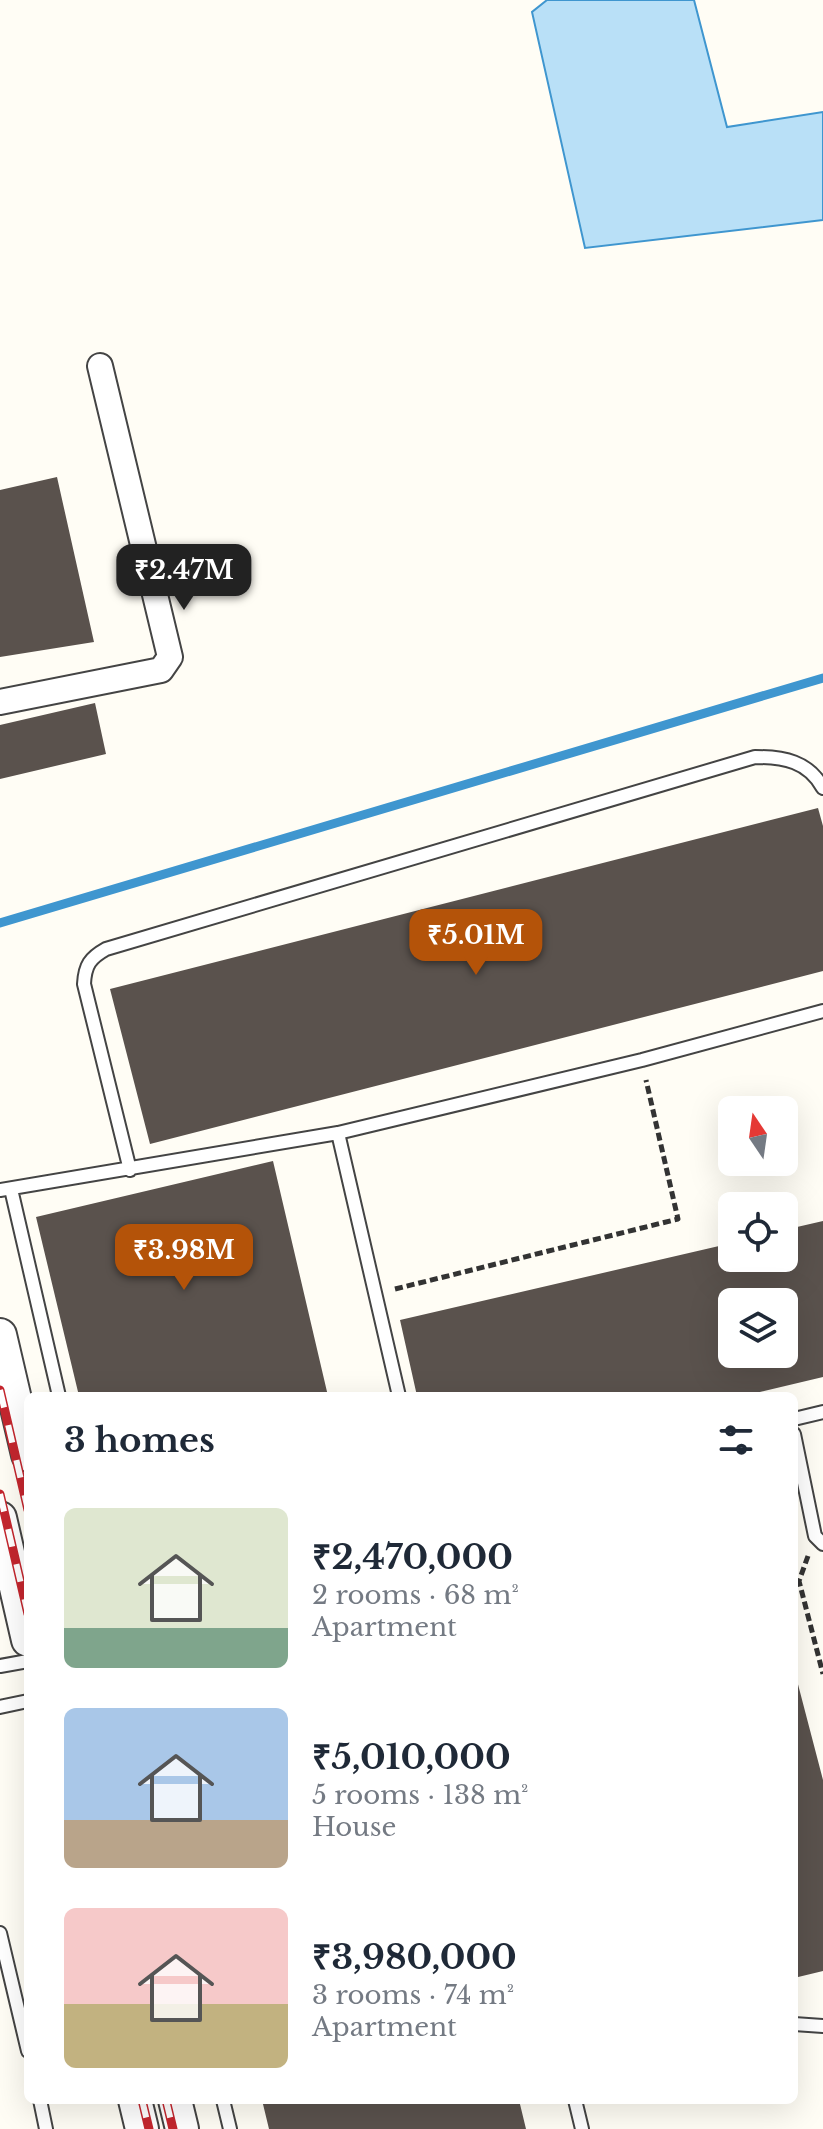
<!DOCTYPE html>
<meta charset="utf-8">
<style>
body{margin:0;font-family:"Libre Baskerville",serif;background:#f2f2f3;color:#1f2937;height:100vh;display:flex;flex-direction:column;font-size:30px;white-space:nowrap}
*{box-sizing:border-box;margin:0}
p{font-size:26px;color:#747a83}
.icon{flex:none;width:44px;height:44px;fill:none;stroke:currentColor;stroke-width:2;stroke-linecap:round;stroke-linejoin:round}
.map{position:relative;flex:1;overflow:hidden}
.panel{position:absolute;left:24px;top:1392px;width:774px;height:712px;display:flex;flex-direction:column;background:#fff;border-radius:12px;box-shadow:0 8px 32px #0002}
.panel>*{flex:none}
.needle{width:52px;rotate:347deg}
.controls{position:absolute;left:718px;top:1096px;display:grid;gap:16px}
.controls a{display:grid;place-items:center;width:80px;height:80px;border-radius:12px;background:#fff;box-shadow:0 8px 32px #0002;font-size:40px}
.price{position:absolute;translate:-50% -68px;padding:0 18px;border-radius:16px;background:#b45309;color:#fff;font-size:26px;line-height:52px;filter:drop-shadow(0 2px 4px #0008)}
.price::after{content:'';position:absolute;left:50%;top:48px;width:24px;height:18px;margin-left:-12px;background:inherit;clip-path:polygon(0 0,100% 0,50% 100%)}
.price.selected{background:#222;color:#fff}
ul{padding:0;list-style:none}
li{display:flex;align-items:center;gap:24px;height:200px;padding:0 40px}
li span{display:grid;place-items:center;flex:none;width:224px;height:160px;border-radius:12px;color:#555}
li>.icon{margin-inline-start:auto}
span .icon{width:96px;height:96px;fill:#fffc;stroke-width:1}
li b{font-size:34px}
h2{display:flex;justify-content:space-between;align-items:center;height:96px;padding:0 40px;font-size:34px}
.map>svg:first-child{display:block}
.water{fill:#b9e0f7;stroke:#3f96cf;stroke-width:2}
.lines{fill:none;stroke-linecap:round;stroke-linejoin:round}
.stream{stroke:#3f96cf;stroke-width:9}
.building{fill:#5a524d;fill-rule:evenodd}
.service-casing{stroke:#444;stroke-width:16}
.minor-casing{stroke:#444;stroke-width:28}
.tertiary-casing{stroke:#444;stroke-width:36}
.path{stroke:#333;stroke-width:5;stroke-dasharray:8 4;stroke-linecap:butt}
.service{stroke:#fff;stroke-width:12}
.minor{stroke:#fff;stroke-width:24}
.tertiary{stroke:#fff;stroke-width:32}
.rail-casing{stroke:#c4262e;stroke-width:9}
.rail{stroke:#fff;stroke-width:6;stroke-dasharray:18;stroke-linecap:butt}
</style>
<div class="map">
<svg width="823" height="2129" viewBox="0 0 823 2129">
<rect width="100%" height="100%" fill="#fffdf5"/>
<!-- water -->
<path class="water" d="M547,0h147l33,127 96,-15v108l-238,28 -53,-236z"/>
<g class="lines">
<!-- stream -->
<path class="stream" d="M0,923l823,-245"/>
</g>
<!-- building -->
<path class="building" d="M57,477l37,165 -94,15v-167z
M95,703l11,51 -106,25v-54z
M818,808l5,18v145l-673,173 -40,-155z
M273,1161l55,235h-249l-43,-179z
M823,1221v156l-80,19h-326l-17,-76 332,-77v15h52v-28zM732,1302h52v52h-52z
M794,1669l29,111v191l-29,7z
M262,2100h257l7,29h-257z"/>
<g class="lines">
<defs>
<path id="service" d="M338,1133l61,263
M130,1170l-46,-186c1,-19 6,-26 22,-35l649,-192c29,0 53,4 68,31
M11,1189l48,207
M0,1190l338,-57 304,-73 181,-49
M794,1419l29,-7
M794,1434l21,102 8,8
M0,1666l28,-5
M0,1707l28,-6
M0,1933l28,118
M794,2024l29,2
M40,2100l6,29
M223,2100l7,29
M575,2100l7,29"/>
<path id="minor" d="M0,702l161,-32 9,-13 -70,-291"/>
<path id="tertiary" d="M0,1335l28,120
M0,1518l28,122
M135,2100l7,29
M175,2100l7,29"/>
</defs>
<!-- service casing -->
<use href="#service" class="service-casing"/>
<!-- minor casing -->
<use href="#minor" class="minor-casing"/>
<!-- tertiary casing -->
<use href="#tertiary" class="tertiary-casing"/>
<!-- path -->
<path class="path" d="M395,1289l283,-70 -32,-139
M808,1556l-9,25 24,93"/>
<!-- service -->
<use href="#service" class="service"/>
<!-- minor -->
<use href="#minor" class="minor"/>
<!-- tertiary -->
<use href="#tertiary" class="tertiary"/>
<defs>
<path id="rail" d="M0,1390l28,120
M0,1494l28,120
M142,2100l7,29
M166,2100l7,29"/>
</defs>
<!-- rail casing -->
<use href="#rail" class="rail-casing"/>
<!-- rail -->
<use href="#rail" class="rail"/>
</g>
</svg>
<div class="controls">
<a><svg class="needle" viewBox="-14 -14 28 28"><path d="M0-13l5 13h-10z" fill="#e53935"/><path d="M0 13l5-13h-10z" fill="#747a83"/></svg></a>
<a><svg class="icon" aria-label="locate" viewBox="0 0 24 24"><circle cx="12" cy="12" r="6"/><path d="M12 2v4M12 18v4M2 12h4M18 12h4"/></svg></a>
<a><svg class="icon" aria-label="layers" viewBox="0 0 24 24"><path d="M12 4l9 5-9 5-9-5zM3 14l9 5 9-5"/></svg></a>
</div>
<b class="price selected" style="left:184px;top:612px">₹2.47M</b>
<b class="price" style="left:476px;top:977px">₹5.01M</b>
<b class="price" style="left:184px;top:1292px">₹3.98M</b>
<section class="panel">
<h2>3 homes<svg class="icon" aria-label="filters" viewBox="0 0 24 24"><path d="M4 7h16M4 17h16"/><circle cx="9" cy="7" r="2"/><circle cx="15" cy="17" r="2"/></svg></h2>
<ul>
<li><span style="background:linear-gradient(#dfe7d0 75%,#7fa58c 0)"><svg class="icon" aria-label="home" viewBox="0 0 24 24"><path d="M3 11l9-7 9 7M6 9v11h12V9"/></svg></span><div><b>₹2,470,000</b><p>2 rooms · 68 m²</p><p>Apartment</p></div></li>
<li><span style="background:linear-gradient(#a9c7e8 70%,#b9a48a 0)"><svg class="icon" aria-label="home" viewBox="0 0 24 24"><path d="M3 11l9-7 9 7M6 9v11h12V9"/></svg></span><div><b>₹5,010,000</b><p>5 rooms · 138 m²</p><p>House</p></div></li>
<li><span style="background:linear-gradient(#f6c9c9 60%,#c2b280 0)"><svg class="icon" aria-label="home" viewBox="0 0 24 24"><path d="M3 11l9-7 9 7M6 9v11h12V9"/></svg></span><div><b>₹3,980,000</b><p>3 rooms · 74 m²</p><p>Apartment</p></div></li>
</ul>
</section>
</div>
